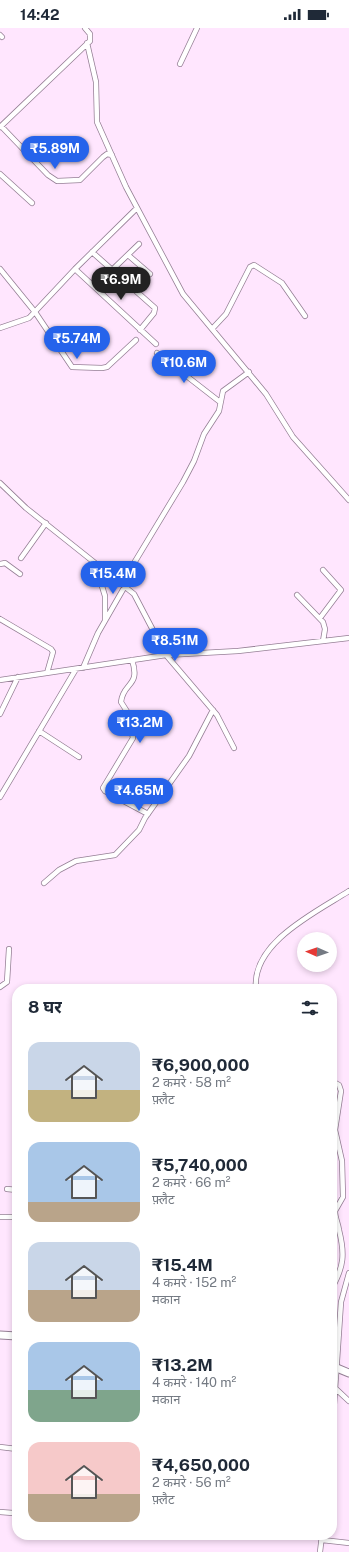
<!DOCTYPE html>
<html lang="hi">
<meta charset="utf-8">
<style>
body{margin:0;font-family:"Public Sans","Noto Sans Devanagari",sans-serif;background:#f2f2f3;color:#1f2937;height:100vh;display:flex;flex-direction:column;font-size:15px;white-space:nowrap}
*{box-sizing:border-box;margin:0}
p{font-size:13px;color:#747a83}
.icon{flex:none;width:22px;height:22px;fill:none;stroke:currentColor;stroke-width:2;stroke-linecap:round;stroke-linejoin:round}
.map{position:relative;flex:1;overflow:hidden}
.details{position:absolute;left:12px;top:956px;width:325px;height:556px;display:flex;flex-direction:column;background:#fff;border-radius:16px;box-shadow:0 2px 6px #0003}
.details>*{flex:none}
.needle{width:26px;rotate:272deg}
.controls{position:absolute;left:297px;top:904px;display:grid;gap:8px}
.controls a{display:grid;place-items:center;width:40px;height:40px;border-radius:50%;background:#fff;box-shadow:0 2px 6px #0003;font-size:20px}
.price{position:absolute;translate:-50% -34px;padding:0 9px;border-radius:14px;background:#2563eb;color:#fff;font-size:13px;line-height:26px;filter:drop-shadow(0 1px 2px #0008)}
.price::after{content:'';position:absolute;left:50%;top:24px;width:12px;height:9px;margin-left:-6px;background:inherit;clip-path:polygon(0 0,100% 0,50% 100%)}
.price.on{background:#222;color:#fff}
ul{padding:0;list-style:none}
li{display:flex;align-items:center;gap:12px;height:100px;padding:0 16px}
li span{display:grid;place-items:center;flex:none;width:112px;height:80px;border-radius:12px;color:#555}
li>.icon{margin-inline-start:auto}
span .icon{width:48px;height:48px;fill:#fffc;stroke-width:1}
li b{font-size:17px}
h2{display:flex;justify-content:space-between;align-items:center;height:48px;padding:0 16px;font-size:17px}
.status{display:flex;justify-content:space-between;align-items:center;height:28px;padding:0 20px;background:#fff;direction:ltr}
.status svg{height:11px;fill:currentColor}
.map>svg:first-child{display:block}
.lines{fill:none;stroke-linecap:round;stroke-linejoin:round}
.street-casing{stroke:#957f95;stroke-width:6}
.secondary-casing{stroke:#957f95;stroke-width:9}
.street{stroke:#fff;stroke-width:4.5}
.secondary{stroke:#fff;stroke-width:7}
</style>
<div class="status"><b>14:42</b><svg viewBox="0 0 49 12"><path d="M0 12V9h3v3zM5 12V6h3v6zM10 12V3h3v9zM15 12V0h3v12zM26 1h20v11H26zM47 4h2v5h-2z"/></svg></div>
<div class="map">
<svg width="349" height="1524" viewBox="0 0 349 1524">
<rect width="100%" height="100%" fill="#ffe6fe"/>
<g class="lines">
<defs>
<path id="street" d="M0,7l2,2
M87,15l9,39 1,40 29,65 57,107 83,100 27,43 56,63
M180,36l17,-36
M1,98l47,49 9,6 23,-1 23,-23 4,-3 5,1
M0,99l90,-86v-7l-5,-6
M0,146l32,29
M92,224l63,56 -1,5 -14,17
M128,227l22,19
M0,241l35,43 37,55 30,1 5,-1 29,-27
M75,241l81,75
M112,242l27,-26
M0,300l29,-10 46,-49 62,-61
M212,301l14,-15 24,-47 4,-2 28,18 23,33
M157,325l63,49
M0,455l26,25 108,86 32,61 51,60 17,33
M21,530l25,-35
M0,536l5,-1 15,11
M103,542l-2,13 4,13v24
M122,555l61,-101 11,-21 10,-27 15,-23 4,-20 26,-19
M297,567l26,27 2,7 -2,12
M320,590l21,-28 -18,-20
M0,591l51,30 2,3 -6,21
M132,632c9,27 -9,22 -11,42l7,11 5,25 -30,50 2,3 43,23
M83,640l15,-35 27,-47
M0,652l166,-25 72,-4 111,-13
M0,686l18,-37
M39,703l40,26
M0,769l76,-128
M44,855l15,-13 17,-9 39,-6 24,-25 6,-12 44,-62 24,-46
M0,959l7,-5 2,-33
M256,961c-5,-46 60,-77 93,-98
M332,1053l7,4 2,6 -6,39 7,31 1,36 -8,14c0,7 3,12 4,19 6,24 5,36 -7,58
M7,1161l10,1
M0,1189h17
M336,1361l13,12
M332,1406l9,-132 8,-29
M0,1419l17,2
M0,1484l13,1 4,-2
M322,1512l27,3
M320,1524l2,-17"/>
<path id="secondary" d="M0,1307l17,1
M332,1338l17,7"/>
</defs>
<!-- street casing -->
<use href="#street" class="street-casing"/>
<!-- secondary casing -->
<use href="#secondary" class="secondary-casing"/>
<!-- street -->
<use href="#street" class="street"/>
<!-- secondary -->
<use href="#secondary" class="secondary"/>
</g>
</svg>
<div class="controls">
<a><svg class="needle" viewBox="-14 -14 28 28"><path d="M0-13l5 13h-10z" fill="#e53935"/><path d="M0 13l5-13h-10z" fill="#747a83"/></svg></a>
</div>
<b class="price" style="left:55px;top:142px">₹5.89M</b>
<b class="price on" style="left:121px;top:273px">₹6.9M</b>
<b class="price" style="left:77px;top:332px">₹5.74M</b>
<b class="price" style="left:184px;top:356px">₹10.6M</b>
<b class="price" style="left:113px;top:567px">₹15.4M</b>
<b class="price" style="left:175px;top:634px">₹8.51M</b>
<b class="price" style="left:140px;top:716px">₹13.2M</b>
<b class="price" style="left:139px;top:784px">₹4.65M</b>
<section class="details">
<h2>8 घर<svg class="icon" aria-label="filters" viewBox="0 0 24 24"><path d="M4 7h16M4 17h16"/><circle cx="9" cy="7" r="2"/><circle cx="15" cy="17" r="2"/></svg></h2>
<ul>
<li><span style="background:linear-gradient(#c9d6e8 60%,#c2b280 0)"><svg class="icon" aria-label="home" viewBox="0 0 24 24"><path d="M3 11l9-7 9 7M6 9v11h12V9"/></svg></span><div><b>₹6,900,000</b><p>2 कमरे · 58 m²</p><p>फ़्लैट</p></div></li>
<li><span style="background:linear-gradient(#a9c7e8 75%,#b9a48a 0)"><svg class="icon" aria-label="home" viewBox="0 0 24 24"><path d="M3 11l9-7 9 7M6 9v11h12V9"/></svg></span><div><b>₹5,740,000</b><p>2 कमरे · 66 m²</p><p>फ़्लैट</p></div></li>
<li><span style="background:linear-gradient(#c9d6e8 60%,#b9a48a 0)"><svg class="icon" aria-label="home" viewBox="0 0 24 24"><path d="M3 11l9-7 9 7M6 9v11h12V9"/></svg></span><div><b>₹15.4M</b><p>4 कमरे · 152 m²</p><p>मकान</p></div></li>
<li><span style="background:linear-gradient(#a9c7e8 60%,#7fa58c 0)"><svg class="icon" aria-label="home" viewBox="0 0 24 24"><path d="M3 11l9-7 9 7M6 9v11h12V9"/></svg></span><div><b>₹13.2M</b><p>4 कमरे · 140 m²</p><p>मकान</p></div></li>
<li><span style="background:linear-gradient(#f6c9c9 65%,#b9a48a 0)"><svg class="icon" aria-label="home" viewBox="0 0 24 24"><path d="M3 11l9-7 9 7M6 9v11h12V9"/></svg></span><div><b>₹4,650,000</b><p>2 कमरे · 56 m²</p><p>फ़्लैट</p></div></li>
</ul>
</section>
</div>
